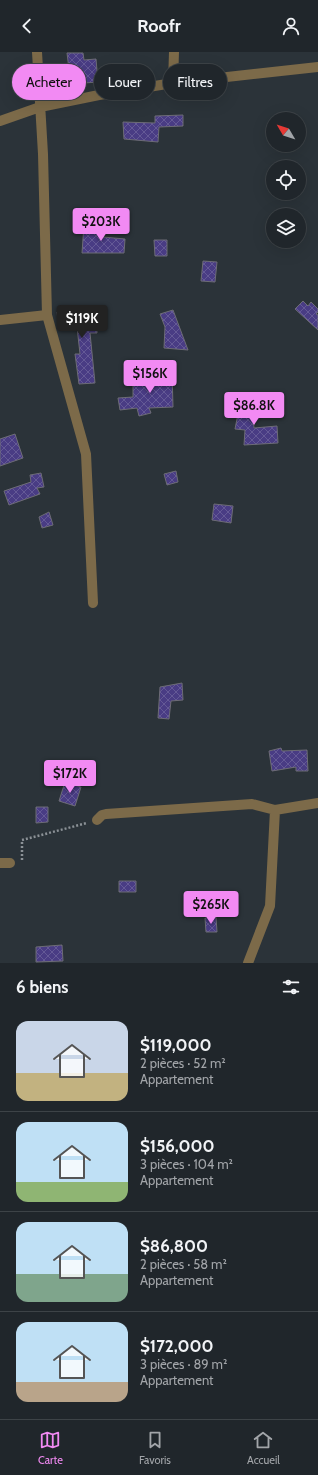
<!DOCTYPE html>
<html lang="fr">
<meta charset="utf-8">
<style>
body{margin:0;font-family:Cabin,sans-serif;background:#2d3237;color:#f1f3f6;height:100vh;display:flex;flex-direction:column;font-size:15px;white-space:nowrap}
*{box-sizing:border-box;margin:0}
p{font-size:13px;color:#a2a5a9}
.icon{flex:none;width:22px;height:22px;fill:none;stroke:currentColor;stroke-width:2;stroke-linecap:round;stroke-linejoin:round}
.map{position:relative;height:911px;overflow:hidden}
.drawer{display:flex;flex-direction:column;background:#20262b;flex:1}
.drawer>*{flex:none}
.guide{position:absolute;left:12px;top:12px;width:294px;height:36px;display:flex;gap:8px}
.needle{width:26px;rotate:309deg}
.tools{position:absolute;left:266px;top:60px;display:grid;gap:8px}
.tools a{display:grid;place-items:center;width:40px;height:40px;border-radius:50%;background:#20262b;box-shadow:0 4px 16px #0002,0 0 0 1px #3d4347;font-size:20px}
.price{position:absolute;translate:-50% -34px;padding:0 9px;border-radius:4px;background:#f28af3;color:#111;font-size:13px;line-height:26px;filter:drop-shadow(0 1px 2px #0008)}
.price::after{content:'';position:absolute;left:50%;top:24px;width:12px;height:9px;margin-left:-6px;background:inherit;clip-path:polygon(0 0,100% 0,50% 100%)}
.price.on{background:#222;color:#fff}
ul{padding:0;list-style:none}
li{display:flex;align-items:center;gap:12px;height:100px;padding:0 16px}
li+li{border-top:1px solid #3d4347}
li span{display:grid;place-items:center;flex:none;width:112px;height:80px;border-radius:12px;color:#555}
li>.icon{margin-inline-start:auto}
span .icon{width:48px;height:48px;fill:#fffc;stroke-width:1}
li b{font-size:17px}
h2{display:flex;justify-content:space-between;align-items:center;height:48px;padding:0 16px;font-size:17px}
.tag{padding:0 14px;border-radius:18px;background:#20262b;box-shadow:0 4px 16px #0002,0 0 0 1px #3d4347;font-size:14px;line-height:36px}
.tag.on{background:#f28af3;color:#111}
header{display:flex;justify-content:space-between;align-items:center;height:52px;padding:0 16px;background:#20262b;font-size:18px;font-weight:700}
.dock{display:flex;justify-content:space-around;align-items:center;height:56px;border-top:1px solid #3d4347;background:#20262b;font-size:11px;color:#a2a5a9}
.dock a{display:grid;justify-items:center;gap:2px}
.dock .on{color:#f28af3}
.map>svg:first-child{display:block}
.building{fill:url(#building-cross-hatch);stroke:#6d6c76}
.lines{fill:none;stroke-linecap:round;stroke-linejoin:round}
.path{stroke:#8b9196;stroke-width:2.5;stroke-dasharray:2 2;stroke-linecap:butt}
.minor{stroke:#7c6a49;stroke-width:10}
</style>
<header><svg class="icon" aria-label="back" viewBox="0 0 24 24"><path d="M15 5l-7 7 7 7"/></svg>Roofr<svg class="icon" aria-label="person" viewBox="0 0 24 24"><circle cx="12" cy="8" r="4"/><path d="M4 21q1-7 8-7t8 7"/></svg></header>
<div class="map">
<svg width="318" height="911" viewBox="0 0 318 911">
<defs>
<pattern id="building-cross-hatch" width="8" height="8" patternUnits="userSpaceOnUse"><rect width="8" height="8" fill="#493c84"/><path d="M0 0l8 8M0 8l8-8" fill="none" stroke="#645996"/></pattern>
</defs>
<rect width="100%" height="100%" fill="#2b3339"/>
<!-- building -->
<path class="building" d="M67,1h16l1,7 12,-1 2,23 -14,1v-7l-14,1z
M183,63v11l-24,1 -1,15 -34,-3 -1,-17 32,1v-7z
M84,173l19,1v11l22,2 -1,14h-42z
M154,188h13v16h-12z
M203,209l14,1 -2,20 -14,-1z
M303,249l5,5 3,-4 7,7v3l-2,2 2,1v15l-23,-21z
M97,255v26h-7l5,50 -16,1 -4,-30h5l-3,-27 -18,2 -2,-17z
M173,258l15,40 -24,-2 1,-21 -5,-13z
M172,320l1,35 -24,1 2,5 -12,3 -2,-8 -17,2 -2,-12 15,-1v-20l24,-1 -1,-3z
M252,345l2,31 23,-2 1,17 -34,2 1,-15 -10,-1 4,-20 -1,-11z
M15,382l8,24 -23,8v-27z
M176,419l2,11 -11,3 -3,-11z
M41,421l3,14 -7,1 3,6 -31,11 -5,-14 27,-9 -1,-7z
M214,452l19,2 -2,17 -19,-3z
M49,460l4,13 -11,3 -3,-11z
M182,631l1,17 -12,1 -2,18 -11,-1 2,-31z
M281,696l1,3 25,-1 1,21h-12v-4l-24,4 -3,-20z
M65,730l16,5 -6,19 -16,-5z
M36,755h12v15l-12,1z
M119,829h17v11h-17z
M216,865l1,15h-11l-1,-14z
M62,893l1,16 -27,1v-15z"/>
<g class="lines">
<!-- path -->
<path class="path" d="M22,808v-20l65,-17"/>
<!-- minor -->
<path class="minor" d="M37,0l6,102 4,161 39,139 7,149
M174,0l-1,31 145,-16
M0,69l40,-14 59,-12 74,-12
M0,268l47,-5
M97,768l5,-5 4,-1 146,-10 23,6 43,-7
M0,811h10
M248,911l22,-57 5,-96"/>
</g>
</svg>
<div class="tools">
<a><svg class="needle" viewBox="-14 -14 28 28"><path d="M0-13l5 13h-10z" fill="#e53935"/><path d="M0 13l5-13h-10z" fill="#a2a5a9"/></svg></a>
<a><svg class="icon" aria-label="locate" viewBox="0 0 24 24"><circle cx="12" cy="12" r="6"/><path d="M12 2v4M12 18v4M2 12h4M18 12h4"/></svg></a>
<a><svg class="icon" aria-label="layers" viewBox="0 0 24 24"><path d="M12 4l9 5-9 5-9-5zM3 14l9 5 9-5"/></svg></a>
</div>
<b class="price" style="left:101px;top:190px">$203K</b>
<b class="price on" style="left:82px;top:287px">$119K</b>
<b class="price" style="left:150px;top:342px">$156K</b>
<b class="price" style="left:254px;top:374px">$86.8K</b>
<b class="price" style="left:70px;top:742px">$172K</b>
<b class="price" style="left:211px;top:873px">$265K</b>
<div class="guide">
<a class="tag on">Acheter</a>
<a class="tag">Louer</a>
<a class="tag">Filtres</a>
</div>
</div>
<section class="drawer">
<h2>6 biens<svg class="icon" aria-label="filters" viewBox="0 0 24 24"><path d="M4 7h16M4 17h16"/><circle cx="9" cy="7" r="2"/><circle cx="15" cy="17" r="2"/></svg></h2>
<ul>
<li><span style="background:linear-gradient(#c9d6e8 65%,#c2b280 0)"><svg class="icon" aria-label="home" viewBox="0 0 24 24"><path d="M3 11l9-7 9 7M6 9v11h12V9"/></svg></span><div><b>$119,000</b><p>2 pièces · 52 m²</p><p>Appartement</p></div></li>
<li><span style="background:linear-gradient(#bfe0f5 75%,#8fb573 0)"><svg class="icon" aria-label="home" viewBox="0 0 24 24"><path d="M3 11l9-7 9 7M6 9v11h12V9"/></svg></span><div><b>$156,000</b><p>3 pièces · 104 m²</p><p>Appartement</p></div></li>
<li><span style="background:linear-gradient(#bfe0f5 65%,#7fa58c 0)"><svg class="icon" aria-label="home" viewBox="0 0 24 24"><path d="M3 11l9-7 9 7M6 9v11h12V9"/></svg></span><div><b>$86,800</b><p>2 pièces · 58 m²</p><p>Appartement</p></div></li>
<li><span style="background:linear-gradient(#bfe0f5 75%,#b9a48a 0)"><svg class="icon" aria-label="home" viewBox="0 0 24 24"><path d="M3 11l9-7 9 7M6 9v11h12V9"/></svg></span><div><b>$172,000</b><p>3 pièces · 89 m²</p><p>Appartement</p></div></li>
</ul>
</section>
<nav class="dock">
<a class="on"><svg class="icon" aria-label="map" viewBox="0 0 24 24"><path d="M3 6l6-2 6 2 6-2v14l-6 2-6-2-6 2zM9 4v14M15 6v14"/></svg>Carte</a>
<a><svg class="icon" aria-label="saved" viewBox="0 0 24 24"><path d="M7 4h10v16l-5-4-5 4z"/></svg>Favoris</a>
<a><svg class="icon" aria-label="home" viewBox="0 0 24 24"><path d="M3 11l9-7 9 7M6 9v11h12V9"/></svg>Accueil</a>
</nav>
